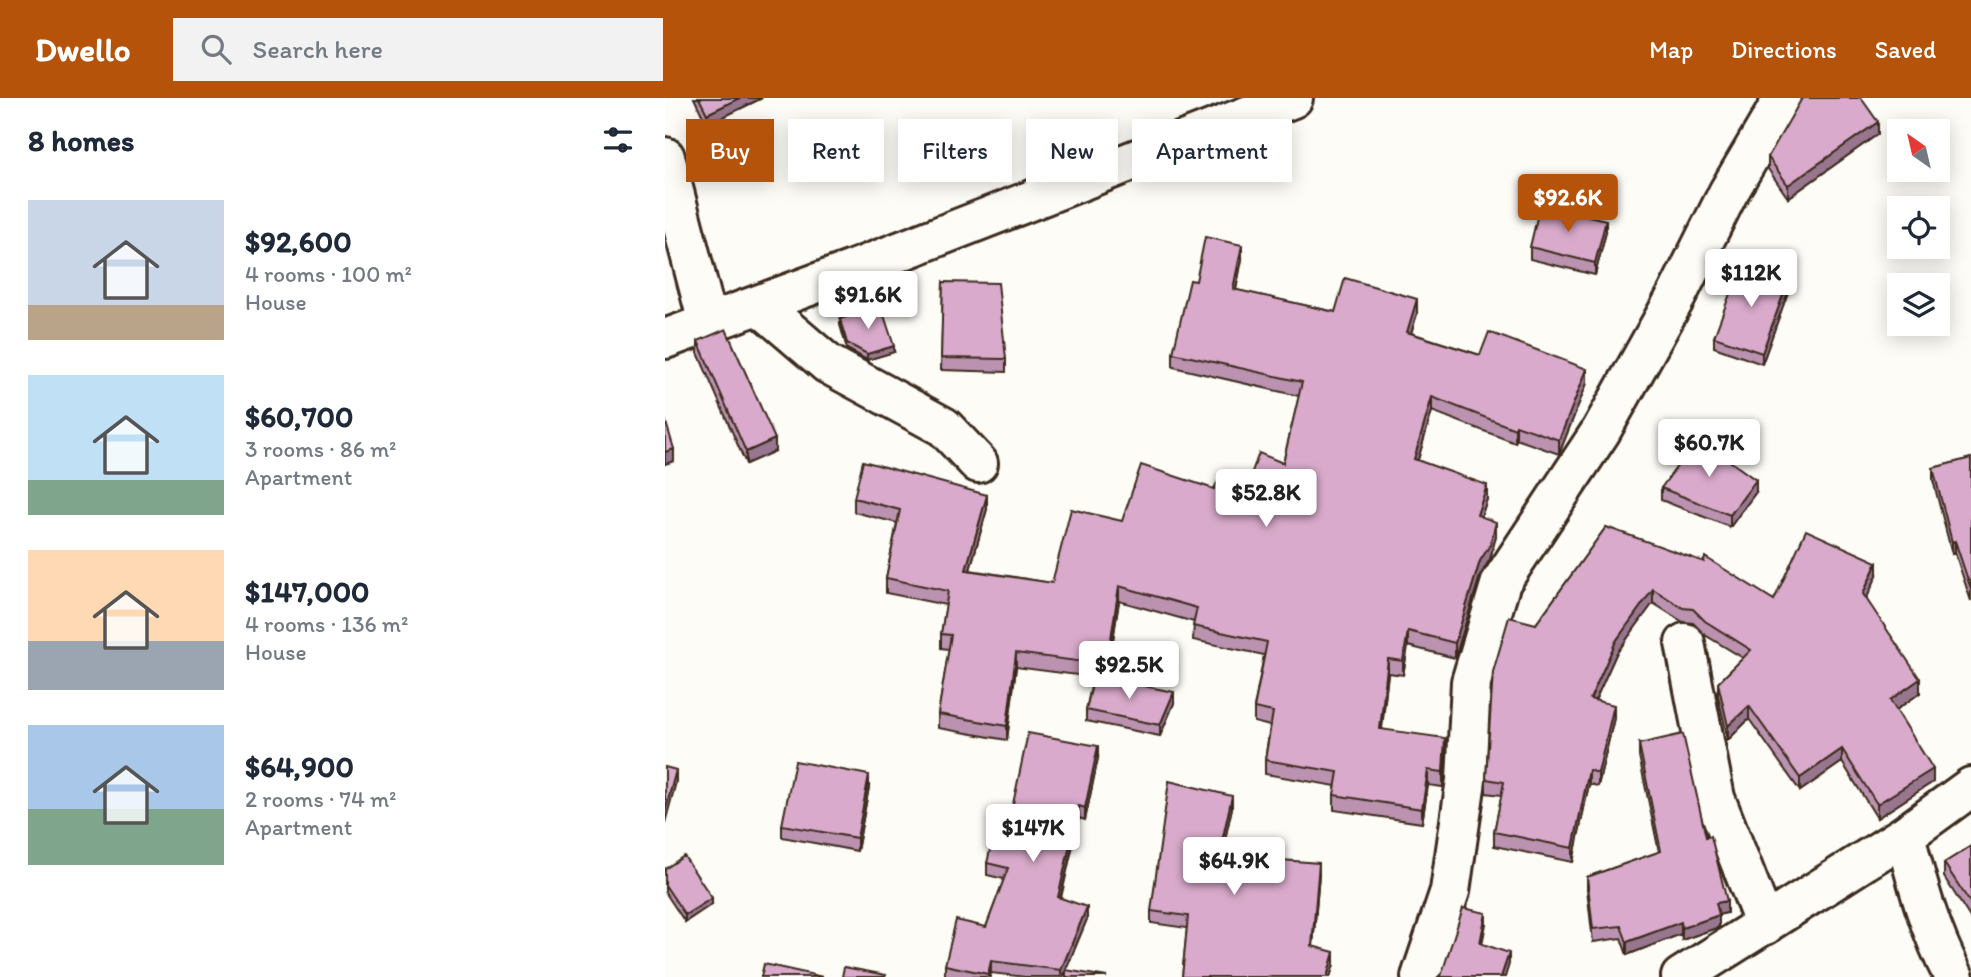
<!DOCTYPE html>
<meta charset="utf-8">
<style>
body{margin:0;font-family:Itim,sans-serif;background:#f2f2f3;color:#1f2937;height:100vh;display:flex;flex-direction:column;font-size:26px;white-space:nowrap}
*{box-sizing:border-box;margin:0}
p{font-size:23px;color:#747a83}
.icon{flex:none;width:38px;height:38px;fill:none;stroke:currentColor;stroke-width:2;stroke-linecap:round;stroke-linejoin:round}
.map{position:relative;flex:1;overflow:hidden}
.details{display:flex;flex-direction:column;background:#fff;width:665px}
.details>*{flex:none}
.guide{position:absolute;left:21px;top:21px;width:665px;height:63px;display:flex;gap:14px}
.needle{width:46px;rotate:326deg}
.fabs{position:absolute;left:1222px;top:21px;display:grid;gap:14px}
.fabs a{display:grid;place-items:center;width:63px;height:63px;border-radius:0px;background:#fff;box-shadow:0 4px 18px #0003;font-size:35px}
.price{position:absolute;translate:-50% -60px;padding:0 16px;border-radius:7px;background:#fff;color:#222;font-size:23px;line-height:46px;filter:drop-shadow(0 2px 4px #0008)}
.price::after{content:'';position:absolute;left:50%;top:42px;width:21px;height:16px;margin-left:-10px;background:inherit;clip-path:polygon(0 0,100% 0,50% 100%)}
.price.selected{background:#b45309;color:#fff}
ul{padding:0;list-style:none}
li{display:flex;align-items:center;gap:21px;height:175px;padding:0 28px}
li span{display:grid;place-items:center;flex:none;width:196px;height:140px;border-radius:0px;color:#555}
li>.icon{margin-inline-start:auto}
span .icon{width:84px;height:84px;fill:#fffc;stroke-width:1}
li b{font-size:30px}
h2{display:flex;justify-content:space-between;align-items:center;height:84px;padding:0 28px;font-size:30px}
.tag{padding:0 24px;border-radius:0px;background:#fff;box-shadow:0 4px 18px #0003;font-size:24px;line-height:63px}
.tag.selected{background:#b45309;color:#fff}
header{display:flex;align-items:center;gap:42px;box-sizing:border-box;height:98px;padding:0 35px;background:#b45309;color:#fff}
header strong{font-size:33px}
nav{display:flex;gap:38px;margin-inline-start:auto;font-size:24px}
.search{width:490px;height:63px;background:#f2f2f3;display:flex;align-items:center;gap:18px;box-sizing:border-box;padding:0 24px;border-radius:0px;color:#747a83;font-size:26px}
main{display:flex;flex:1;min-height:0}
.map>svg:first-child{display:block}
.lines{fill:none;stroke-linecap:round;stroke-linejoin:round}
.minor-casing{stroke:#3b2a1e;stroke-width:44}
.minor{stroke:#fdfcf7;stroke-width:38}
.wall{fill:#bb92af;stroke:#3b2a1e;stroke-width:2}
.shaded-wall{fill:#98778e;stroke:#3b2a1e;stroke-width:2}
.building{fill:#d9aacb;stroke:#3b2a1e;stroke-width:2}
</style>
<header>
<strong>Dwello</strong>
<div class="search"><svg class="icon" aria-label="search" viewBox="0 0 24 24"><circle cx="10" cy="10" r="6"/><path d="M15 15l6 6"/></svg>Search here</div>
<nav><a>Map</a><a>Directions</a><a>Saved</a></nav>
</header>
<main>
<section class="details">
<h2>8 homes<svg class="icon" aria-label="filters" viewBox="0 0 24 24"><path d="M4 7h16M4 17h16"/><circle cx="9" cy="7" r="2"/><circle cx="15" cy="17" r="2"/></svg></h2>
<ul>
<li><span style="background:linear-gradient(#c9d6e8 75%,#b9a48a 0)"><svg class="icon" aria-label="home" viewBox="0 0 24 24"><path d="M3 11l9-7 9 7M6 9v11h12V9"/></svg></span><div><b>$92,600</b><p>4 rooms · 100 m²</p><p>House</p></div></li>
<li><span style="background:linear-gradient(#bfe0f5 75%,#7fa58c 0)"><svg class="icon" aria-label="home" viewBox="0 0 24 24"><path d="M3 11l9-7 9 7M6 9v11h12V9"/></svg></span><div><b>$60,700</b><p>3 rooms · 86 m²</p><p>Apartment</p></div></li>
<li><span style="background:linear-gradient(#ffd9b3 65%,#9aa5b1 0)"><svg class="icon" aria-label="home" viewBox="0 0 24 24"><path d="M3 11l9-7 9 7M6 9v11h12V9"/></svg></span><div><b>$147,000</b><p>4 rooms · 136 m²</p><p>House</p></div></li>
<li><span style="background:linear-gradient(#a9c7e8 60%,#7fa58c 0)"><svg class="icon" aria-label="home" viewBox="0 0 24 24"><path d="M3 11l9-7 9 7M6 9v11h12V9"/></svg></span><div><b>$64,900</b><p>2 rooms · 74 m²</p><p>Apartment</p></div></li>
</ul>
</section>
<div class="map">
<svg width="1306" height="879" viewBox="0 0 1306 879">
<rect width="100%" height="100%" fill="#fdfcf7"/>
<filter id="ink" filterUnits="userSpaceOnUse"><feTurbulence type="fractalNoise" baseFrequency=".0143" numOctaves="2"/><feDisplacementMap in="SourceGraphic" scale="14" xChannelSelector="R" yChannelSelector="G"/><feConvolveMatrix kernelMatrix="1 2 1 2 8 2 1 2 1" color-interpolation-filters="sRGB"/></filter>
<g filter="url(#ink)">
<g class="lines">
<defs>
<path id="minor" d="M0,59l43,166
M94,207l69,59 116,63 34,36
M0,241l185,-68 443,-173
M1020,545l30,155 50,127
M1240,737c12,49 25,97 49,142
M756,879l29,-86 16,-111 5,-98 30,-100 100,-151 76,-136 51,-102 56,-95
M1016,879l224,-142 66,-48"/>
</defs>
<!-- minor casing -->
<use href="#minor" class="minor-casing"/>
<!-- minor -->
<use href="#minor" class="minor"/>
</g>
<!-- wall -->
<path class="wall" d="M29,0h68l-55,27z
M1213,36l-90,64 -20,-29v-12z
M941,134l-11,43 -65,-16v-12z
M577,161l-6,31 99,22 82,2 -6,19 69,22 107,28 -28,71 -43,-15 -1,4 -83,-32 -14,49 69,39 -6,18 15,19 -6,23 -10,17 -25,82 -47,-12 -5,29 -15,-2 -6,56 63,24 -2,34 -15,-2 -6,38 -88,-13v-15l2,-9 -71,-12v-14l5,-34 -16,-4v-14l10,-53 -71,-15 1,-18 -75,-21 -12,78 67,24 -14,33 -74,-15v-11l7,-33 -77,-10 -9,73 -69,-12v-14l11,-65 -8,-1v-14l5,-29 -60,-12v-15l11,-55 -43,-11v-14l133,11 -17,61 82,13 70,-62 92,-32 30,4 39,-30 16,-67 -126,-29v-14l23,-72z
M278,184l63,77v13l-65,-2z
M1123,194l-26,72 -48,-17v-10z
M175,221l54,33 -27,8 -20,-11 -7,-24z
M33,243l77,110 -29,13 -48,-111z
M1306,360v143l-16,-48 -3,1 -19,-74v-12z
M996,390l95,4 -26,35 -69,-27z
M941,429l168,73 103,-25 -11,24 54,94 -24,17 37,72 -56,36 -35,-56 -42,29 -51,-72 -21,21 -10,-44v-13l25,-25 -38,-23 -12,-12 -10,-1 -30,-19 -37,51 -21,46 19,18 -16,68 -9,-2 -16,78 -79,-16v-14l8,-37 -16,-2v-14l50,-155z
M974,646l67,93 21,76 -9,2 1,12 -37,13 -1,-6 -54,21 -6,-17 -28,4 -6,-53v-12l72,-25 -20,-96z
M433,660l-13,62 -6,-2 -18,80 26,21 -24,58h-37l-35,-4 -1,4h-45v-12l41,-38 18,-48 -17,-4v-12l22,-40z
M204,689l-12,64 -75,-14v-12z
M567,710l-11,48 98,18 -6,72 21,18 -4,13h-148l5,-49 -36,-5v-12z
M1306,748v73l-27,-42v-14z
M0,771l47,35 -27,18 -20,-30z"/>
<!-- shaded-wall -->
<path class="shaded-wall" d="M75,0h22l-55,27v-11z
M1213,24v12l-90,64v-13z
M941,122v12l-11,43v-12z
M577,147v14l-9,45v-15z
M1123,183v11l-26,72v-11z
M752,201v15l-10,32v-14z
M229,248v6l-27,8v-6z
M922,271v14l-28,71v-14z
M767,299v14l-18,62v-14z
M851,327v14l-1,4v-14z
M110,341v12l-29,13v-12z
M9,351v12l-9,3v-12z
M1091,382v12l-26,35v-12z
M822,387v14l-10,30v-14z
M322,397v14l-21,75v-14z
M831,424v14l-6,23 -10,17 -25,82v-15l25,-82z
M1290,443v12l-3,1v-12z
M1212,464v13l-14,32v-13z
M454,488v15l-12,78v-14z
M988,491v14l-37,51 -26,58v-13l26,-58z
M743,533v15l-5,29v-14z
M351,555v14l-9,73v-14z
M723,561v14l-8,71v-15z
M1255,581v14l-30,21v-14z
M509,594v11l-14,33v-11z
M949,607v13l-16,68v-13z
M1084,608v13l-21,21v-14z
M780,640v15l-2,34v-15z
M433,648v12l-13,62v-12z
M1177,651v13l-42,29v-13z
M1268,671v13l-56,36v-14z
M11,672v12l-11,41v-12z
M763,672v15l-6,38v-14z
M924,672v14l-16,78v-14z
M204,677v12l-12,64v-13z
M567,698v12l-13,59v-12z
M414,708v12l-21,90v-11z
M654,765v11l-7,84v-12z
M47,800v6l-27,18v-7z
M1062,803v12l-11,2v-12z
M422,809v12l-24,58h-2v-7z
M821,815v11l-6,31v-12z
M1054,817v12l-37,13v-12z
M1016,824v12l-54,21v-13z
M669,854v12l-4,13h-3z
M844,855v11l-4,13h-4z
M326,863v12l-1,4h-2z"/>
<!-- building -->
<path class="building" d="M34,0h41l-33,16z
M1139,0h57l17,24 -90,63 -20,-28 33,-57z
M875,107l66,15 -11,43 -65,-16z
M540,139l37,8 -9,44 102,23 10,-34 72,21 -10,33 73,23 9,-23 98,37 -28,71 -43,-15 -1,4 -83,-32 -18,62 73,26 -10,30 19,7 -6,23 -10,16 -25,82 -47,-12 -5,30 -15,-2 -8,70 65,9 -2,34 -15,-2 -6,39 -88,-14 4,-23 -73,-12 8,-48 -19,-4 13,-66 -74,-16 4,-18 -78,-22 -12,79 -91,-12 -9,73 -69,-12 13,-79 -10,-1 7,-43 -62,-13 14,-68 -46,-12 9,-37 124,34 -21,75 86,13 19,-74 51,12 19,-56 73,24 3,-6 27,10 15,-40 24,10 19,-81 -129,-29 17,-73 6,1z
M1076,166l47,17 -26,72 -48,-16z
M278,184l55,1 8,76 -65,-1z
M216,208l13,40 -27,8 -20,-11 -7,-24z
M61,231l49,110 -29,13 -48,-111z
M0,321l9,30 -9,3z
M1033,340l58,42 -26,35 -69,-27z
M1306,360v131l-16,-48 -3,1 -19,-74z
M941,429l98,35 1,-5 69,43 32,-70 71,32 -14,32 57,85 -30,21 43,69 -56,35 -35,-55 -42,29 -51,-72 -21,20 -10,-43 33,-33 -46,-29 -12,-12 -10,-1 -30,-19 -37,52 -26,58 24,6 -16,68 -9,-3 -16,78 -79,-16 10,-50 -18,-3 7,-107 16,-55 27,7z
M429,578l80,16 -14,33 -74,-15z
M363,635l70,13 -13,62 -6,-2 -21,91 29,10 -26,63 -70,-9 -3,13 -43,-9 11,-45 30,7 22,-59 -21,-5 10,-43 12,3z
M1018,636l23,103 5,-1 16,65 -11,2 3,12 -37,13 -1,-6 -54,20 -6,-16 -28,3 -6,-52 74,-26 -22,-107z
M130,663l74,14 -12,63 -75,-13z
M0,669l11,3 -11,41z
M504,683l63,15 -13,59 100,8 -7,83 22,6 -7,25h-145l6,-61 -37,-5z
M1306,748v58l-27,-41z
M19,758l28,42 -27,17 -20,-30v-16z
M798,810l23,5 -6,30 29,10 -8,24h-63l4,-4z
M99,866l59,13h-62z
M179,869l42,8 -1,2h-43z
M401,872l41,7h-41z"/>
</g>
</svg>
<div class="fabs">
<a><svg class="needle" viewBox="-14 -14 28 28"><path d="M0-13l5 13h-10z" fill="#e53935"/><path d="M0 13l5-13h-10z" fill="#747a83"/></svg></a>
<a><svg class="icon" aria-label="locate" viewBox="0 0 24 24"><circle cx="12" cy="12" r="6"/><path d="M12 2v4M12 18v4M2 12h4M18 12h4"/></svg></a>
<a><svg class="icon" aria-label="layers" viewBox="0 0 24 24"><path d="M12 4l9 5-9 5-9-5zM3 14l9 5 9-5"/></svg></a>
</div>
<b class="price selected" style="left:903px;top:136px">$92.6K</b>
<b class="price" style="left:1086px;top:211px">$112K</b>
<b class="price" style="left:203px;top:233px">$91.6K</b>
<b class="price" style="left:1044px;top:381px">$60.7K</b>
<b class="price" style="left:601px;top:431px">$52.8K</b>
<b class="price" style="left:464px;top:603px">$92.5K</b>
<b class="price" style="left:368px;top:766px">$147K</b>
<b class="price" style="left:569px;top:799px">$64.9K</b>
<div class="guide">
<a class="tag selected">Buy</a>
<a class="tag">Rent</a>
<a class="tag">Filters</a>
<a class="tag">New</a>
<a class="tag">Apartment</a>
</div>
</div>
</main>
